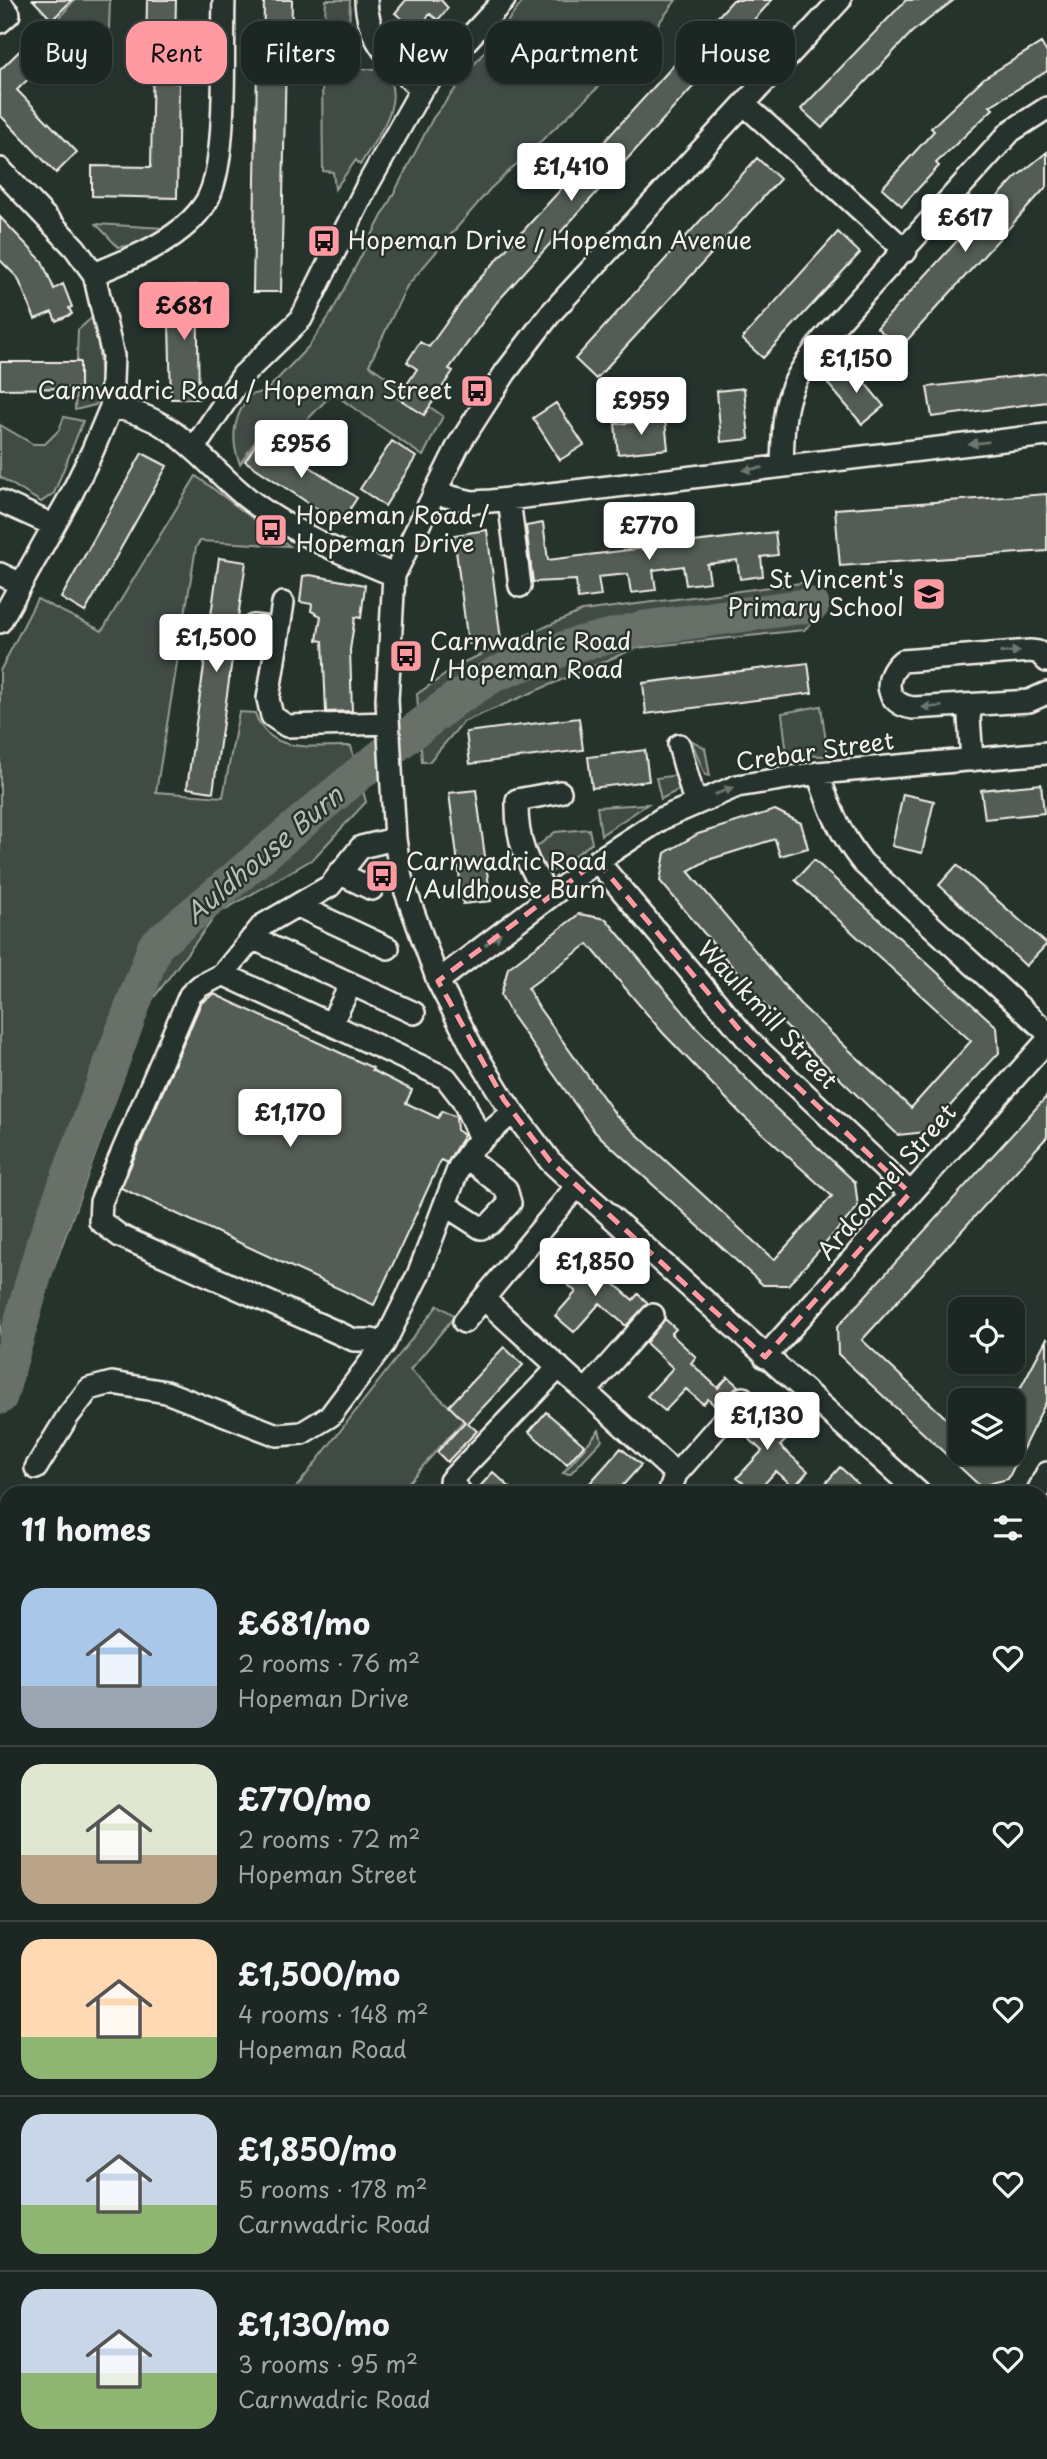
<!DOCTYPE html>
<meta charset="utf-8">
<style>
body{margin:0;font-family:"Playpen Sans",sans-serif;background:#29322f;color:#f1f3f6;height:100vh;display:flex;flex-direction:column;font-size:26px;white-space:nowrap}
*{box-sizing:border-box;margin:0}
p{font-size:23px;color:#a0a5a5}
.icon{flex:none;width:38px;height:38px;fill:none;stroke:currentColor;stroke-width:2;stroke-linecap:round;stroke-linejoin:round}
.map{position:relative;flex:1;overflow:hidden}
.details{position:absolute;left:0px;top:1486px;width:1048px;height:975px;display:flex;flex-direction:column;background:#1c2622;border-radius:21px 21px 0 0;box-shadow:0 2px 5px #0004,0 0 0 2px #3a4340}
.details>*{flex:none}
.guide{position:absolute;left:21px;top:21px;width:1006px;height:63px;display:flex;gap:14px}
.buttons{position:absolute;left:948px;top:1297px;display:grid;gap:14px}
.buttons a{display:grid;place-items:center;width:77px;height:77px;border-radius:14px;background:#1c2622;box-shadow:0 2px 5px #0004,0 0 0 2px #3a4340;font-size:35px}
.price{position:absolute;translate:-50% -60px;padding:0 16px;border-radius:7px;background:#fff;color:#222;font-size:23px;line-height:46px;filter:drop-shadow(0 2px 4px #0008)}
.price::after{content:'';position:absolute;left:50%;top:42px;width:21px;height:16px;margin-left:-10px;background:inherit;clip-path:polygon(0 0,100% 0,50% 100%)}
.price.current{background:#ff9aa2;color:#111}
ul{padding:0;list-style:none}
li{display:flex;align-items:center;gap:21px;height:175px;padding:0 21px}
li+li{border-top:2px solid #3a4340}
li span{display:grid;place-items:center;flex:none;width:196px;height:140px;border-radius:21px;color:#555}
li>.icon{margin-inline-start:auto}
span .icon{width:84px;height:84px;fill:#fffc;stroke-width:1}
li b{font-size:30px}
h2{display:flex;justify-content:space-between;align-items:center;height:84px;padding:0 21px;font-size:30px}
.pill{padding:0 24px;border-radius:21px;background:#1c2622;box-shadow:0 2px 5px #0004,0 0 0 2px #3a4340;font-size:24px;line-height:63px}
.pill.current{background:#ff9aa2;color:#111}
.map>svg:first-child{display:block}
.green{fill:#414b45;stroke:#9a9e96;stroke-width:2}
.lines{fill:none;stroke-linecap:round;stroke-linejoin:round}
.river{stroke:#676f68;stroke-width:35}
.building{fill:#525c55;stroke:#f4f1e8;stroke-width:2;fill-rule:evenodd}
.minor-casing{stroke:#f4f1e8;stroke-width:26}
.major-casing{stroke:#f4f1e8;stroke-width:33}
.minor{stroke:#26332d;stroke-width:21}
.major{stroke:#26332d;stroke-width:28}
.oneway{fill:#6e766e}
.marked{fill:none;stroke:#ff9aa2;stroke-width:5;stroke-dasharray:14 9;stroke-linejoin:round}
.labels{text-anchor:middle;stroke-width:5;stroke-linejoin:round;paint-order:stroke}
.poi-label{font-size:24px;fill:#f4f1e8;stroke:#26332d;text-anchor:start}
.street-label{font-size:24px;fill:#f4f1e8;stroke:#26332d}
.water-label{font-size:26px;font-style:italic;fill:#bcbdb5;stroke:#26332d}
</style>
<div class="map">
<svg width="1047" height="2459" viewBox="0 0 1047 2459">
<rect width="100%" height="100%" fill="#26332d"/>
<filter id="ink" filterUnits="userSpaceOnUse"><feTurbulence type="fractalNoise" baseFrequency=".0143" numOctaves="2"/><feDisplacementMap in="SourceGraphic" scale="14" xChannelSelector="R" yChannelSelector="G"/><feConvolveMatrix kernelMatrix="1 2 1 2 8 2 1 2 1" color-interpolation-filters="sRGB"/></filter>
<g filter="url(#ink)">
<!-- green -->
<path class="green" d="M74,0h36l-2,56 -13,18 -49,-40z
M326,0h24l-2,69h35c26,31 -6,67 -23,96l-4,-5 -21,29 -2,-17 -10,-1 -1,-101z
M524,0h152l-35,47 -151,142 -83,97 -38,79 74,51 -20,40 -85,-59 -8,-1 -25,26 -44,11 -21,31c-11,-26 -6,-48 10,-69l16,-4 43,-45 23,-34 101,-194z
M96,224l69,4 -30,17 -17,2z
M96,314l6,81 -7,10 -20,5 3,-80z
M64,417l19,4 -29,72 -13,9 -41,-25v-52l33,19h12l14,-14z
M196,476l94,70 -90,-5 -4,6 -40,245 67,5 16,-85 16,1c14,43 59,32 96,33l15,56 -53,57 -96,55 -65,86 -152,414v-743l37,-72 65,32z
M809,582l6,38 -11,10 -168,18 -173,74 -34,40h-7l-5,-68 47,-32 118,-51z
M821,706l7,50 -41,-1 -5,-42z
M691,740l14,8 5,28 -5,-1z
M678,775l8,11 -25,13 -5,-21z
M648,804l-47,31 -4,-28z
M589,829l3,14 -42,30 -16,-14 -1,-9 22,-18z
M438,1305l17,11 -45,54 54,50 -65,73h-107z
M599,1430l3,10 -32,34 -7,-1z
M0,1669l5,32 -2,63 4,3v280l-7,-1z
M1041,1785l6,1v152l-6,-1z
M136,2454h171l1,5h-186z"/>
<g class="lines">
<!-- river -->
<path class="river" d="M0,1397l43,-152 112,-299 205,-173 94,-73 41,-26 79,-29 71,-17 167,-23
M0,1840l7,6
M151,2459l14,-5"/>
</g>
<!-- building -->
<path class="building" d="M33,0h39l-20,20z
M147,0h29l-2,83h5l-2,115 -85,-2v-30l59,1 2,-109h-7z
M264,0h28l-1,57h-5l-5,235h-28l4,-223h6z
M406,0h35l7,8 -10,12 -8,-6 -13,17 -22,-18z
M733,0h39l-275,302 -48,67 4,2 -29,44 -26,-17 19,-29 -10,-7 13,-20 9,5 44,-61z
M906,0h48l-42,32 -90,96 -21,-19z
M39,32l18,19 -40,39 60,62 -21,21 -56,-58v-45z
M1041,43l6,10v18l-57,35 3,3 -57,54 3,3 -37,40 -20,-18 52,-57 -3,-3 53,-50z
M1047,152v34l-147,162 -23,-20 138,-150z
M757,158l23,21 -184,200 -21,-20z
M0,217l42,44 12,28 9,-5 9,23 -3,1 3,6 -16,7 -4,-9 -17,7 -17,-41 -18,-18z
M838,232l22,21 -97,105 -21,-19z
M197,285l2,114h-28l-3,-113z
M0,362h80v26l-80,1z
M851,366l33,40 -22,18 -34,-40z
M1047,373v29l-115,15 -5,-30z
M744,388l5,51 -28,3 -4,-51z
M556,403l28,42 -24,15 -27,-42z
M665,420l3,29 -50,5 -3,-30z
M262,435l95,63 -17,26 -95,-63z
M392,441l24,16 -31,49 -25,-17z
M142,453l25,13 -82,146 -24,-14z
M1047,494v57l-207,15 -5,-57z
M543,523l5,37 227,-28 3,23 -17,2 2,19 -23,3 -3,-19 -30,4 3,18 -24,3 -3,-19 -30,4 3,20 -25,3 -3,-19 -30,3 3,19 -23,3 -2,-19 -43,2 -7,-56z
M487,530l14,110 -33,4 -14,-109z
M219,558l27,4 -33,230 -26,-4z
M310,575l55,10 -4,33 -6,-1 -5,33 2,61 -26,1 -3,-71 -6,-1 4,-24 -10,-5 1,-7 -12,-2 3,-26z
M808,663l4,30 -166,21 -3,-31z
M579,718l4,32 -113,14 -4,-32z
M645,750l4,31 -57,7 -4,-31z
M1041,784l3,29 -59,6 -4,-29z
M476,790l15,111 -28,3 -14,-111z
M903,794l31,7 -12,52 -30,-7z
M775,810l26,13 7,25 -28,8 -5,-17 -67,21 -20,11 112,133 111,104 60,-67 -176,-161 19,-20 183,167 2,26 -73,79 -28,3 -129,-125 -109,-129 5,-28 33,-19z
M957,865l90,79 -21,22 -87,-81z
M579,914l27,5 90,108 73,75 86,80 3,25 -70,78h-25l-168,-153 -83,-116 -11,-21 7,-27zM588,944l75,89 79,82 90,81 -58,64 -158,-145 -77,-107 -11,-20z
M214,994l159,74 -1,2 40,20 -6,13 32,15 4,-7 14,6 1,13 7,5 -17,28 -6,-3 -67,145 -253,-117 80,-185z
M1047,1096v41l-185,203 99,92v20h52v-50l34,-64v62l-39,79 -28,7 -142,-132 -1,-27z
M574,1258l31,28 5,-6 23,20 5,-6 10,9 -22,23 -26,-23 -26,29 -19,-16 21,-24 -18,-16z
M665,1319l11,10 -5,5 25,23 -5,6 27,25 10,-11 10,9 -21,22 -9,-9 -5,5 -17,-15 -21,22 -18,-15 26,-28 -27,-25z
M504,1347l19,18 -55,58 9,8 -30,31 -10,-10 28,-30 -16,-16z
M756,1401l11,10 -5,6 25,22 -7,7 28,25 -14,16 -18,-16 -20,22 -19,-15 25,-27 -26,-25z
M546,1412l38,33 -17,19 -38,-32z
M621,1448l20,17 -25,28h-35z
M840,1467l28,26h-35l-9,-8z
M493,1472l23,21h-42z"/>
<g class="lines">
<defs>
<path id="minor" d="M366,0c1,41 28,63 55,90
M840,0l-290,314 -45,59 -47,73 -64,129 -7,125 8,139 6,39 37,103 35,68 31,51 24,32 22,29 27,25 342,307
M0,3l9,11 -9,8
M745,105l161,146
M0,169l75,79 19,26 19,82 -2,51 -19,45 -21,43 -71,127
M94,274c39,-16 88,-34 112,-72 23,-37 16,-155 18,-202
M111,407c67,10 91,56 140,94 44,33 92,53 143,74
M195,447l48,-72 58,-56 66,-133 54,-96 83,-90
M782,466c2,-64 2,-75 41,-127l188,-208 36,-23
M434,493l38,9 19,-1 556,-66
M509,499l11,87
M0,501l53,24
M0,574l21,10
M283,603l-15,96 4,17 15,10 101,-3
M253,626l26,3
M1047,661l-9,-9 -8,-1 -128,10c-20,17 -17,43 11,47l116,-7 18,-8
M972,705l-3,12 3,43
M679,745l16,58
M818,773c11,35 22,61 45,90l184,169
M597,861l151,179 162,153
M339,873l33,16
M550,896c-24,-31 -34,-55 -33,-96l43,-8
M298,906l90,42
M252,938l162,75
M223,974l223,104 17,22 18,41
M438,981l159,-120 66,-43 74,-32 81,-13 229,-20
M331,1024l20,-40
M445,1205l36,23 10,-5 19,-20 -4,-14 -40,-32
M484,1299l192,175 -7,19
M464,1322l113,-136
M384,1344l-12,-4h-18l-234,-104 -20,-15 1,-19 89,-207 10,-9 23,-12 40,-49 67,-39 31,-39 34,-8
M765,1357l282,-316
M586,1391l67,-76
M36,1468l32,-52 21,-27 23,-6 54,9 111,43 25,-2 28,-17 54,-72 34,-69 41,-108 12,-18 42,-37
M676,1474l67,-76
M461,1493l-11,-12 109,-114
M1037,1493l10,-20
M1041,1601l6,6
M1041,1642l6,-7
M1041,1951l6,1
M0,2115l7,14
M0,2337l7,-3
M1041,2376l6,1
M567,2454l3,5"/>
<path id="major" d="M1041,2274l6,1
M410,2459l8,-5"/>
</defs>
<!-- minor casing -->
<use href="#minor" class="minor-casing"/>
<!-- major casing -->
<use href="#major" class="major-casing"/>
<!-- minor -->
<use href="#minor" class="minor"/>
<!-- major -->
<use href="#major" class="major"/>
</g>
<!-- one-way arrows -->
<defs><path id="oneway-solid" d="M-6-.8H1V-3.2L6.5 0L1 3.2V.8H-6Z" transform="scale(1.75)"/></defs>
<g class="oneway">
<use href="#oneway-solid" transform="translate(979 443) rotate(173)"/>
<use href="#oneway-solid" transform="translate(753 469) rotate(173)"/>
<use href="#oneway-solid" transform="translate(1010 652) rotate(-4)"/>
<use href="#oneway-solid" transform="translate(932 707) rotate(177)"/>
<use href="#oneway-solid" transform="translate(724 791) rotate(-21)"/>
<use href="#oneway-solid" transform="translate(493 939) rotate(-37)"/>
</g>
</g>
<!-- marked area -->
<path class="marked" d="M597,861l151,179 162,153 -145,164 -215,-196 -46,-61 -66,-119z"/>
<!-- icons -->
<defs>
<symbol id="bus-square" viewBox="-11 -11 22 22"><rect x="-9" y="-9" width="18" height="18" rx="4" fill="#ff9aa2" stroke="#26332d"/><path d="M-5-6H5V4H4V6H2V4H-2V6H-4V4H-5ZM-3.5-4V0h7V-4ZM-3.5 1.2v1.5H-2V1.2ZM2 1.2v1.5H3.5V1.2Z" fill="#111"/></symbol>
<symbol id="school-square" viewBox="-11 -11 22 22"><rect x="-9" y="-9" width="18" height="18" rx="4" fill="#ff9aa2" stroke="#26332d"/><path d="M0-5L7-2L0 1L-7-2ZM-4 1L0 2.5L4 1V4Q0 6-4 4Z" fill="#111"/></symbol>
</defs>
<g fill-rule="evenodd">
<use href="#bus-square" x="305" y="222" width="38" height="38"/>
<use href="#bus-square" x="458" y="372" width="38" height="38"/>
<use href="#bus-square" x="252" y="511" width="38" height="38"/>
<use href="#school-square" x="910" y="575" width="38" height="38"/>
<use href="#bus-square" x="387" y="637" width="38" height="38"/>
<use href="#bus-square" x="363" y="857" width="38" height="38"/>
</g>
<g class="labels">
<!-- poi labels -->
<g class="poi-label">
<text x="348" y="249">Hopeman Drive / Hopeman Avenue</text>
<text x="452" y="399" text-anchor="end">Carnwadric Road / Hopeman Street</text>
<text x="296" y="524">Hopeman Road /<tspan x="296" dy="28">Hopeman Drive</tspan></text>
<text x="904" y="588" text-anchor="end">St Vincent's<tspan x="904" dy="28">Primary School</tspan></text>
<text x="430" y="650">Carnwadric Road<tspan x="430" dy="28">/ Hopeman Road</tspan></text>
<text x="406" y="870">Carnwadric Road<tspan x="406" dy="28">/ Auldhouse Burn</tspan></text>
</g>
<!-- street labels -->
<g class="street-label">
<text transform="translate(815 752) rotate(-8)" y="8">Crebar Street</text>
<text transform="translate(767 1015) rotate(47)" y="8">Waulkmill Street</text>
<text transform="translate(887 1182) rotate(-49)" y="8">Ardconnel Street</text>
</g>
<!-- water labels -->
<g class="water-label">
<text transform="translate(264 855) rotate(-40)" y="9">Auldhouse Burn</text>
</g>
</g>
</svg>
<div class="buttons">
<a><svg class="icon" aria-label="locate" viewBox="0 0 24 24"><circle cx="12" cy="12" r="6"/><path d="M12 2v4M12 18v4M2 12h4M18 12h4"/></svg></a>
<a><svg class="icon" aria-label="layers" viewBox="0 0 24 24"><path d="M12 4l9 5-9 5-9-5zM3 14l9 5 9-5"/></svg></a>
</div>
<b class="price" style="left:571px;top:203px">£1,410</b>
<b class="price" style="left:965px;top:254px">£617</b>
<b class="price current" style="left:184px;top:342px">£681</b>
<b class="price" style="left:856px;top:395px">£1,150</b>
<b class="price" style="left:641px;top:437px">£959</b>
<b class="price" style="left:301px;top:480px">£956</b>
<b class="price" style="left:649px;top:562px">£770</b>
<b class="price" style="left:216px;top:674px">£1,500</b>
<b class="price" style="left:290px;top:1149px">£1,170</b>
<b class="price" style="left:595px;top:1298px">£1,850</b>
<b class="price" style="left:767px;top:1452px">£1,130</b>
<div class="guide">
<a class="pill">Buy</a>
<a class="pill current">Rent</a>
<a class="pill">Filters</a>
<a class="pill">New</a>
<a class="pill">Apartment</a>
<a class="pill">House</a>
</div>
<section class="details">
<h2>11 homes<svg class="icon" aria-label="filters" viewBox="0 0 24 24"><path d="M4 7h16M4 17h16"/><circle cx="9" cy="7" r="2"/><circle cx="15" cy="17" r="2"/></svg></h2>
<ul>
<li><span style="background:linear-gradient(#a9c7e8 70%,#9aa5b1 0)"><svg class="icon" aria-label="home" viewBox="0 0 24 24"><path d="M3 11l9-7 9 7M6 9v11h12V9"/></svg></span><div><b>£681/mo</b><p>2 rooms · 76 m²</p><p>Hopeman Drive</p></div><svg class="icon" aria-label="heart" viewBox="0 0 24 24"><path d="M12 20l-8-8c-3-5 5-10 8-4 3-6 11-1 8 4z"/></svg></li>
<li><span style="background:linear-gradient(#dfe7d0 65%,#b9a48a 0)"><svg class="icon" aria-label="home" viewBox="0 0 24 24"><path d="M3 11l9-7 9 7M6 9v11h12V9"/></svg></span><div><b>£770/mo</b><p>2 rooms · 72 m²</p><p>Hopeman Street</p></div><svg class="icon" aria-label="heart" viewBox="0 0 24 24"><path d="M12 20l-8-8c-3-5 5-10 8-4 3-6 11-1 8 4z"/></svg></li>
<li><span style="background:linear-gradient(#ffd9b3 70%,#8fb573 0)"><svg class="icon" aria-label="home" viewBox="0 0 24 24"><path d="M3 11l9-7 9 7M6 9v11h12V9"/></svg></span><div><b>£1,500/mo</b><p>4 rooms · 148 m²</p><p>Hopeman Road</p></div><svg class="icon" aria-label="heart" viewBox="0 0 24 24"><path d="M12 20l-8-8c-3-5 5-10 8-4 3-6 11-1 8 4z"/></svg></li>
<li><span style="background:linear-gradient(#c9d6e8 65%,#8fb573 0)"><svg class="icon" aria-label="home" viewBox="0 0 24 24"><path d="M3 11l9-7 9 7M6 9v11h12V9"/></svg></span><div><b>£1,850/mo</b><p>5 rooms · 178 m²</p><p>Carnwadric Road</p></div><svg class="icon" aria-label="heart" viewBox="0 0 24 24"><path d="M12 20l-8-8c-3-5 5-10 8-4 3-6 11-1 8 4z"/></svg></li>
<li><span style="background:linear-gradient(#c9d6e8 60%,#8fb573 0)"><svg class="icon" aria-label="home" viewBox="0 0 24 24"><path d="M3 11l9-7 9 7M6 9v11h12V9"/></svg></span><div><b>£1,130/mo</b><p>3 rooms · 95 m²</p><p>Carnwadric Road</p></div><svg class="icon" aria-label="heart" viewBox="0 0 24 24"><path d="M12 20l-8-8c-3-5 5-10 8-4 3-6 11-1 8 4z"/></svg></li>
</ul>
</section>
</div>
